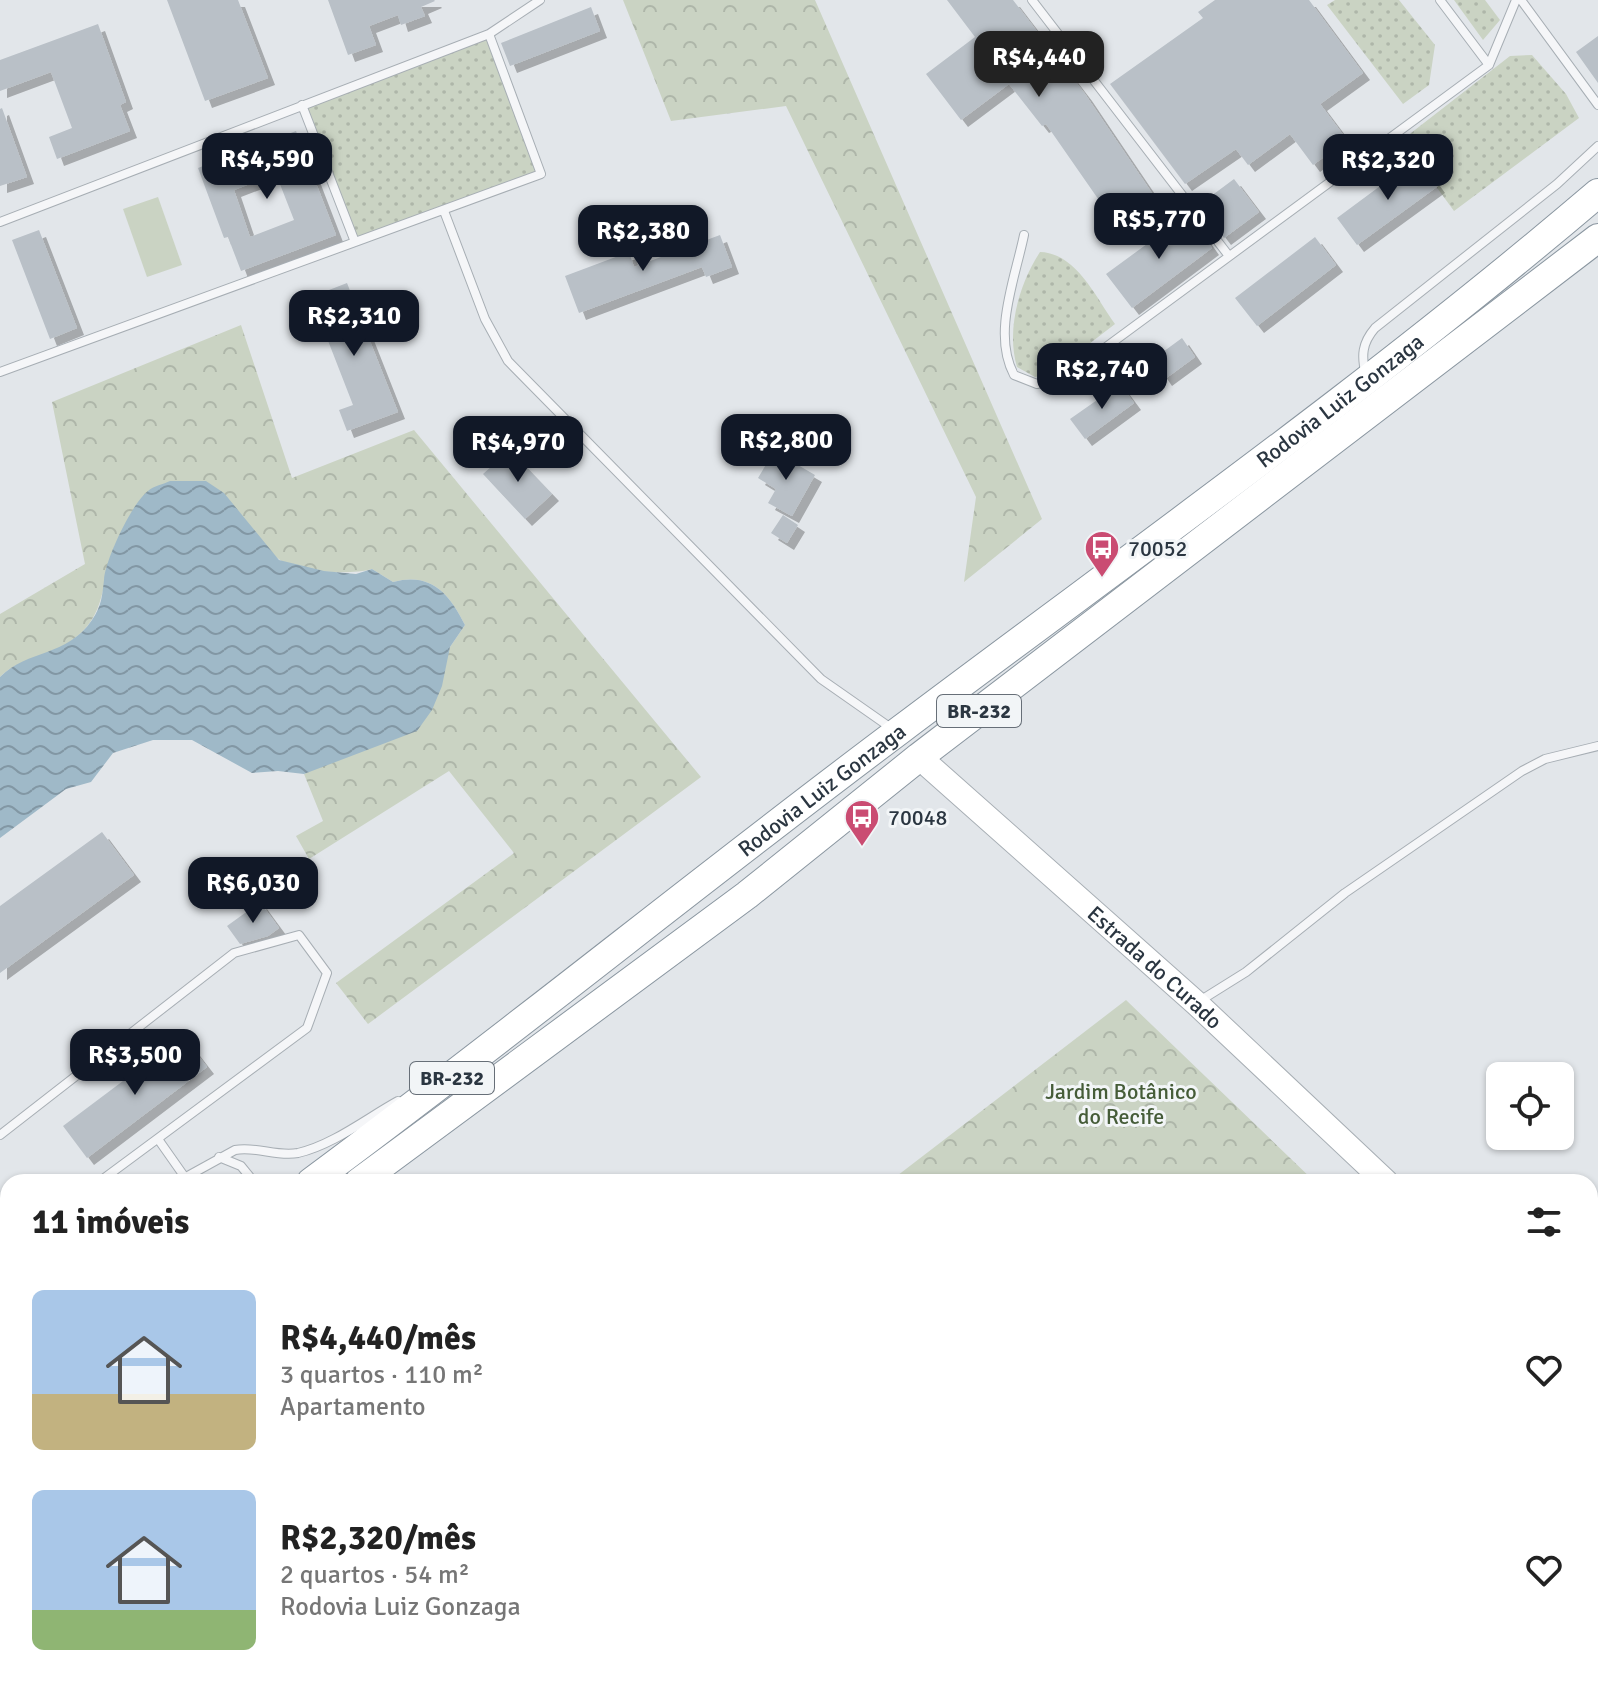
<!DOCTYPE html>
<html lang="pt">
<meta charset="utf-8">
<style>
body{margin:0;font-family:Signika,sans-serif;background:#f6f6f6;color:#222;height:100vh;display:flex;flex-direction:column;font-size:30px;white-space:nowrap}
*{box-sizing:border-box;margin:0}
p{font-size:26px;color:#767676}
.icon{flex:none;width:44px;height:44px;fill:none;stroke:currentColor;stroke-width:2;stroke-linecap:round;stroke-linejoin:round}
.map{position:relative;flex:1;overflow:hidden}
.side{position:absolute;left:0px;top:1174px;width:1598px;height:512px;display:flex;flex-direction:column;background:#fff;border-radius:24px 24px 0 0;box-shadow:0 2px 6px #0004}
.side>*{flex:none}
.buttons{position:absolute;left:1486px;top:1062px;display:grid;gap:16px}
.buttons a{display:grid;place-items:center;width:88px;height:88px;border-radius:12px;background:#fff;box-shadow:0 2px 6px #0004;font-size:40px}
.price{position:absolute;translate:-50% -68px;padding:0 18px;border-radius:16px;background:#111827;color:#fff;font-size:26px;line-height:52px;filter:drop-shadow(0 2px 4px #0008)}
.price::after{content:'';position:absolute;left:50%;top:48px;width:24px;height:18px;margin-left:-12px;background:inherit;clip-path:polygon(0 0,100% 0,50% 100%)}
.price.on{background:#222;color:#fff}
ul{padding:0;list-style:none}
li{display:flex;align-items:center;gap:24px;height:200px;padding:0 32px}
li span{display:grid;place-items:center;flex:none;width:224px;height:160px;border-radius:12px;color:#555}
li>.icon{margin-inline-start:auto}
span .icon{width:96px;height:96px;fill:#fffc;stroke-width:1}
li b{font-size:34px}
h2{display:flex;justify-content:space-between;align-items:center;height:96px;padding:0 32px;font-size:34px}
.map>svg:first-child{display:block}
.grass{fill:url(#grass-dots)}
.forest{fill:url(#forest-crowns)}
.garden{fill:#cad3c3}
.water{fill:url(#water-waves)}
.lines{fill:none;stroke-linecap:round;stroke-linejoin:round}
.stream{stroke:#9fb9c8;stroke-width:5}
.building{fill:#b9c0c7;fill-rule:evenodd;filter:url(#shadow)}
.service-casing{stroke:#a7aeb4;stroke-width:10}
.secondary-casing{stroke:#a7aeb4;stroke-width:26}
.trunk-casing{stroke:#8a96a0;stroke-width:30}
.service{stroke:#f5f6f8;stroke-width:8}
.secondary{stroke:#fff;stroke-width:24}
.trunk{stroke:#fff;stroke-width:28}
.labels{text-anchor:middle;stroke-width:6;stroke-linejoin:round;paint-order:stroke}
.shield{fill:#f2f5f7;stroke:#676f78;stroke-width:2}
.shield-label{font-size:20px;font-weight:bold;fill:#2b3641}
.street-label{font-size:22px;fill:#2b3641;stroke:#f2f5f7}
.poi-label{font-size:22px;fill:#2b3641;stroke:#f2f5f7;text-anchor:start}
.park-label{font-size:22px;fill:#455c38;stroke:#f2f5f7}
</style>
<div class="map">
<svg width="1598" height="1686" viewBox="0 0 1598 1686">
<defs>
<pattern id="grass-dots" width="8" height="8" patternUnits="userSpaceOnUse" patternTransform="scale(2)"><rect width="8" height="8" fill="#cad3c3"/><path d="M2 2h.1M6 6h.1" fill="none" stroke="#aeb6a9" stroke-width="1.8" stroke-linecap="round"/></pattern>
<pattern id="forest-crowns" width="20" height="18" patternUnits="userSpaceOnUse" patternTransform="scale(2)"><rect width="20" height="18" fill="#cad3c3"/><path d="M2 6a3 3 0 1 1 6 0M12 15a3 3 0 1 1 6 0" fill="none" stroke="#aeb6a9"/></pattern>
<pattern id="water-waves" width="16" height="10" patternUnits="userSpaceOnUse" patternTransform="scale(2)"><rect width="16" height="10" fill="#9fb9c8"/><path d="M0 5q4-4 8 0t8 0" fill="none" stroke="#8297a4"/></pattern>
<filter id="shadow"><feDropShadow dx="7" dy="7" stdDeviation="0" flood-color="#0004"/></filter>
</defs>
<rect width="100%" height="100%" fill="#e2e6ea"/>
<!-- grass -->
<path class="grass" d="M1335,0h64l36,45 -6,40 -26,19 -76,-99z
M1454,0h31l15,20 -17,20z
M489,34l52,140 -186,68 -53,-137z
M1532,55l34,39 13,24 -125,93 -52,-71 108,-84z
M1040,252c36,1 55,44 75,72l-65,50 -15,3 -18,-10c-11,-37 2,-83 23,-115z"/>
<!-- forest -->
<path class="forest" d="M623,0h192l227,519 -78,63 12,-85 -190,-391 -115,15z
M241,325l51,153 122,-48 287,347 -333,247 -32,-41 178,-130 -65,-82 -140,88 -13,-23 27,-15 -19,-47 25,-12 116,-99 5,-16 15,-22c-16,-32 -34,-53 -72,-43l-21,-13c-21,6 -73,4 -92,-9 -11,-7 -33,-37 -41,-48l-124,33c-18,54 -7,80 -66,109 -21,9 -31,6 -49,23v-63l85,-50 -33,-162z
M1126,1000l189,182h-426z
M1590,1449l8,7v230h-1260l11,-8h1241z"/>
<!-- garden -->
<path class="garden" d="M158,197l24,68 -35,12 -24,-68z"/>
<!-- water -->
<path class="water" d="M170,481h36l18,12 55,67 45,11 32,3 16,-5 21,13c38,-10 56,11 72,43l-15,22 -8,39 -10,24 -15,21 -113,43 -26,-3 -26,2 -60,-33h-39l-40,13 -22,29 -25,7 -66,49v-161c28,-28 67,-20 92,-57 10,-15 10,-24 12,-40 1,-20 28,-77 44,-89 5,-5 16,-7 22,-10z"/>
<g class="lines">
<!-- stream -->
<path class="stream" d="M1590,1504l8,7"/>
</g>
<!-- building -->
<path class="building" d="M167,0h71l30,78 -63,23z
M328,0h106l1,1 -14,6 4,9 -24,9 -3,-10 -29,11 7,19 -28,10z
M947,0h66l72,94 73,108 -39,27 -73,-105 -4,2 -33,-42 -48,36 -35,-46 49,-37z
M1215,0h94l54,73 -43,31 27,36 -34,25 -23,-31 -42,31 -12,-16 -51,35 -75,-100 93,-66 -5,-6z
M591,7l9,24 -90,35 -9,-23z
M98,24l28,78 -6,3 10,26 -73,28 -8,-22 23,-9 -21,-56 -51,19v-31z
M1598,36v47l-22,-31z
M2,108l25,69 -27,9v-77z
M296,131l40,104 -95,36 -13,-34 -4,1 -26,-70zM276,174l18,46 -44,17 -16,-47z
M1418,158l20,28 -81,59 -20,-27z
M1234,179l25,33 -35,26 -25,-33z
M1188,214l24,34 -80,60 -26,-34z
M39,230l38,98 -27,11 -38,-99z
M720,235l12,32 -26,10 -4,-10 -123,46 -14,-37 64,-24 5,15z
M1315,237l21,28 -79,61 -22,-28z
M347,283l51,129 -51,19 -8,-21 14,-5 -42,-108z
M1182,338l13,19 -30,22 -13,-19z
M1120,384l14,19 -49,36 -15,-20z
M510,450l42,44 -27,25 -42,-45z
M774,451l41,24 -23,41 -24,-13 8,-14 -18,-11z
M783,515l15,10 -11,18 -16,-10z
M102,832l32,43 -134,98v-67z
M260,902l19,26 -11,8 -28,8 -13,-18z
M183,1036l24,31 -120,91 -24,-32z"/>
<g class="lines">
<defs>
<path id="service" d="M1032,0l197,256
M1521,0l77,105
M489,34l51,-34
M1489,65l27,-65
M302,105l53,137
M444,211l41,108 23,42 313,318 70,49
M0,222l489,-188 52,140 -541,198
M1024,235c-9,44 -32,99 -10,140l23,9 27,-6 425,-313 -49,-65
M1366,375c-5,-19 -4,-32 9,-47l182,-144 41,-38
M1198,1002l48,-30 99,-79 177,-122 23,-12 53,-13
M0,1135l234,-182 65,-18 28,38 -20,55 -208,154
M158,1139l26,37
M219,1157l22,9 13,16
M177,1182l58,-32c22,-4 41,7 63,3 35,-8 69,-35 100,-52
M0,1253l8,-6"/>
<g id="secondary">
<path id="s1" d="M919,757l277,246 190,179"/>
<path d="M1590,1375l8,7"/>
</g>
<g id="trunk">
<path id="s2" d="M311,1182c199,-147 391,-304 589,-452 235,-177 474,-346 698,-537"/>
<path d="M359,1182l388,-287 172,-138 679,-519"/>
<path d="M0,1417l8,-6"/>
<path d="M0,1451l8,-6"/>
</g>
</defs>
<!-- service casing -->
<use href="#service" class="service-casing"/>
<!-- secondary casing -->
<use href="#secondary" class="secondary-casing"/>
<!-- trunk casing -->
<use href="#trunk" class="trunk-casing"/>
<!-- service -->
<use href="#service" class="service"/>
<!-- secondary -->
<use href="#secondary" class="secondary"/>
<!-- trunk -->
<use href="#trunk" class="trunk"/>
</g>
<!-- icons -->
<defs>
<symbol id="bus-pin" viewBox="-11 -11 22 30"><path d="M0 17L-7.5 6A9.5 9.5 0 1 1 7.5 6Z" fill="#ca4c72" stroke="#f2f5f7"/><path d="M-5-6H5V4H4V6H2V4H-2V6H-4V4H-5ZM-3.5-4V0h7V-4ZM-3.5 1.2v1.5H-2V1.2ZM2 1.2v1.5H3.5V1.2Z" fill="#fff"/></symbol>
</defs>
<g fill-rule="evenodd">
<use href="#bus-pin" x="1082" y="528" width="40" height="54"/>
<use href="#bus-pin" x="842" y="797" width="40" height="54"/>
</g>
<g class="labels">
<!-- shield labels -->
<g class="shield">
<rect x="937" y="695" width="84" height="32" rx="6"/>
<rect x="410" y="1062" width="84" height="32" rx="6"/>
</g>
<g class="shield-label">
<text x="979" y="718">BR-232</text>
<text x="452" y="1085">BR-232</text>
</g>
<!-- street labels -->
<g class="street-label">
<text dy="8" stroke="none"><textPath href="#s2" startOffset="1292">Rodovia Luiz Gonzaga</textPath></text>
<text dy="8" stroke="none"><textPath href="#s2" startOffset="644">Rodovia Luiz Gonzaga</textPath></text>
<text dy="8" stroke="none"><textPath href="#s1" startOffset="316">Estrada do Curado</textPath></text>
</g>
<!-- poi labels -->
<g class="poi-label">
<text x="1128" y="556">70052</text>
<text x="888" y="825">70048</text>
</g>
<!-- park labels -->
<g class="park-label">
<text x="1121" y="1099">Jardim Botânico<tspan x="1121" dy="25">do Recife</tspan></text>
</g>
</g>
</svg>
<div class="buttons">
<a><svg class="icon" aria-label="locate" viewBox="0 0 24 24"><circle cx="12" cy="12" r="6"/><path d="M12 2v4M12 18v4M2 12h4M18 12h4"/></svg></a>
</div>
<b class="price on" style="left:1039px;top:99px">R$4,440</b>
<b class="price" style="left:267px;top:201px">R$4,590</b>
<b class="price" style="left:1388px;top:202px">R$2,320</b>
<b class="price" style="left:1159px;top:261px">R$5,770</b>
<b class="price" style="left:643px;top:273px">R$2,380</b>
<b class="price" style="left:354px;top:358px">R$2,310</b>
<b class="price" style="left:1102px;top:411px">R$2,740</b>
<b class="price" style="left:786px;top:482px">R$2,800</b>
<b class="price" style="left:518px;top:484px">R$4,970</b>
<b class="price" style="left:253px;top:925px">R$6,030</b>
<b class="price" style="left:135px;top:1097px">R$3,500</b>
<section class="side">
<h2>11 imóveis<svg class="icon" aria-label="filters" viewBox="0 0 24 24"><path d="M4 7h16M4 17h16"/><circle cx="9" cy="7" r="2"/><circle cx="15" cy="17" r="2"/></svg></h2>
<ul>
<li><span style="background:linear-gradient(#a9c7e8 65%,#c2b280 0)"><svg class="icon" aria-label="home" viewBox="0 0 24 24"><path d="M3 11l9-7 9 7M6 9v11h12V9"/></svg></span><div><b>R$4,440/mês</b><p>3 quartos · 110 m²</p><p>Apartamento</p></div><svg class="icon" aria-label="heart" viewBox="0 0 24 24"><path d="M12 20l-8-8c-3-5 5-10 8-4 3-6 11-1 8 4z"/></svg></li>
<li><span style="background:linear-gradient(#a9c7e8 75%,#8fb573 0)"><svg class="icon" aria-label="home" viewBox="0 0 24 24"><path d="M3 11l9-7 9 7M6 9v11h12V9"/></svg></span><div><b>R$2,320/mês</b><p>2 quartos · 54 m²</p><p>Rodovia Luiz Gonzaga</p></div><svg class="icon" aria-label="heart" viewBox="0 0 24 24"><path d="M12 20l-8-8c-3-5 5-10 8-4 3-6 11-1 8 4z"/></svg></li>
</ul>
</section>
</div>
